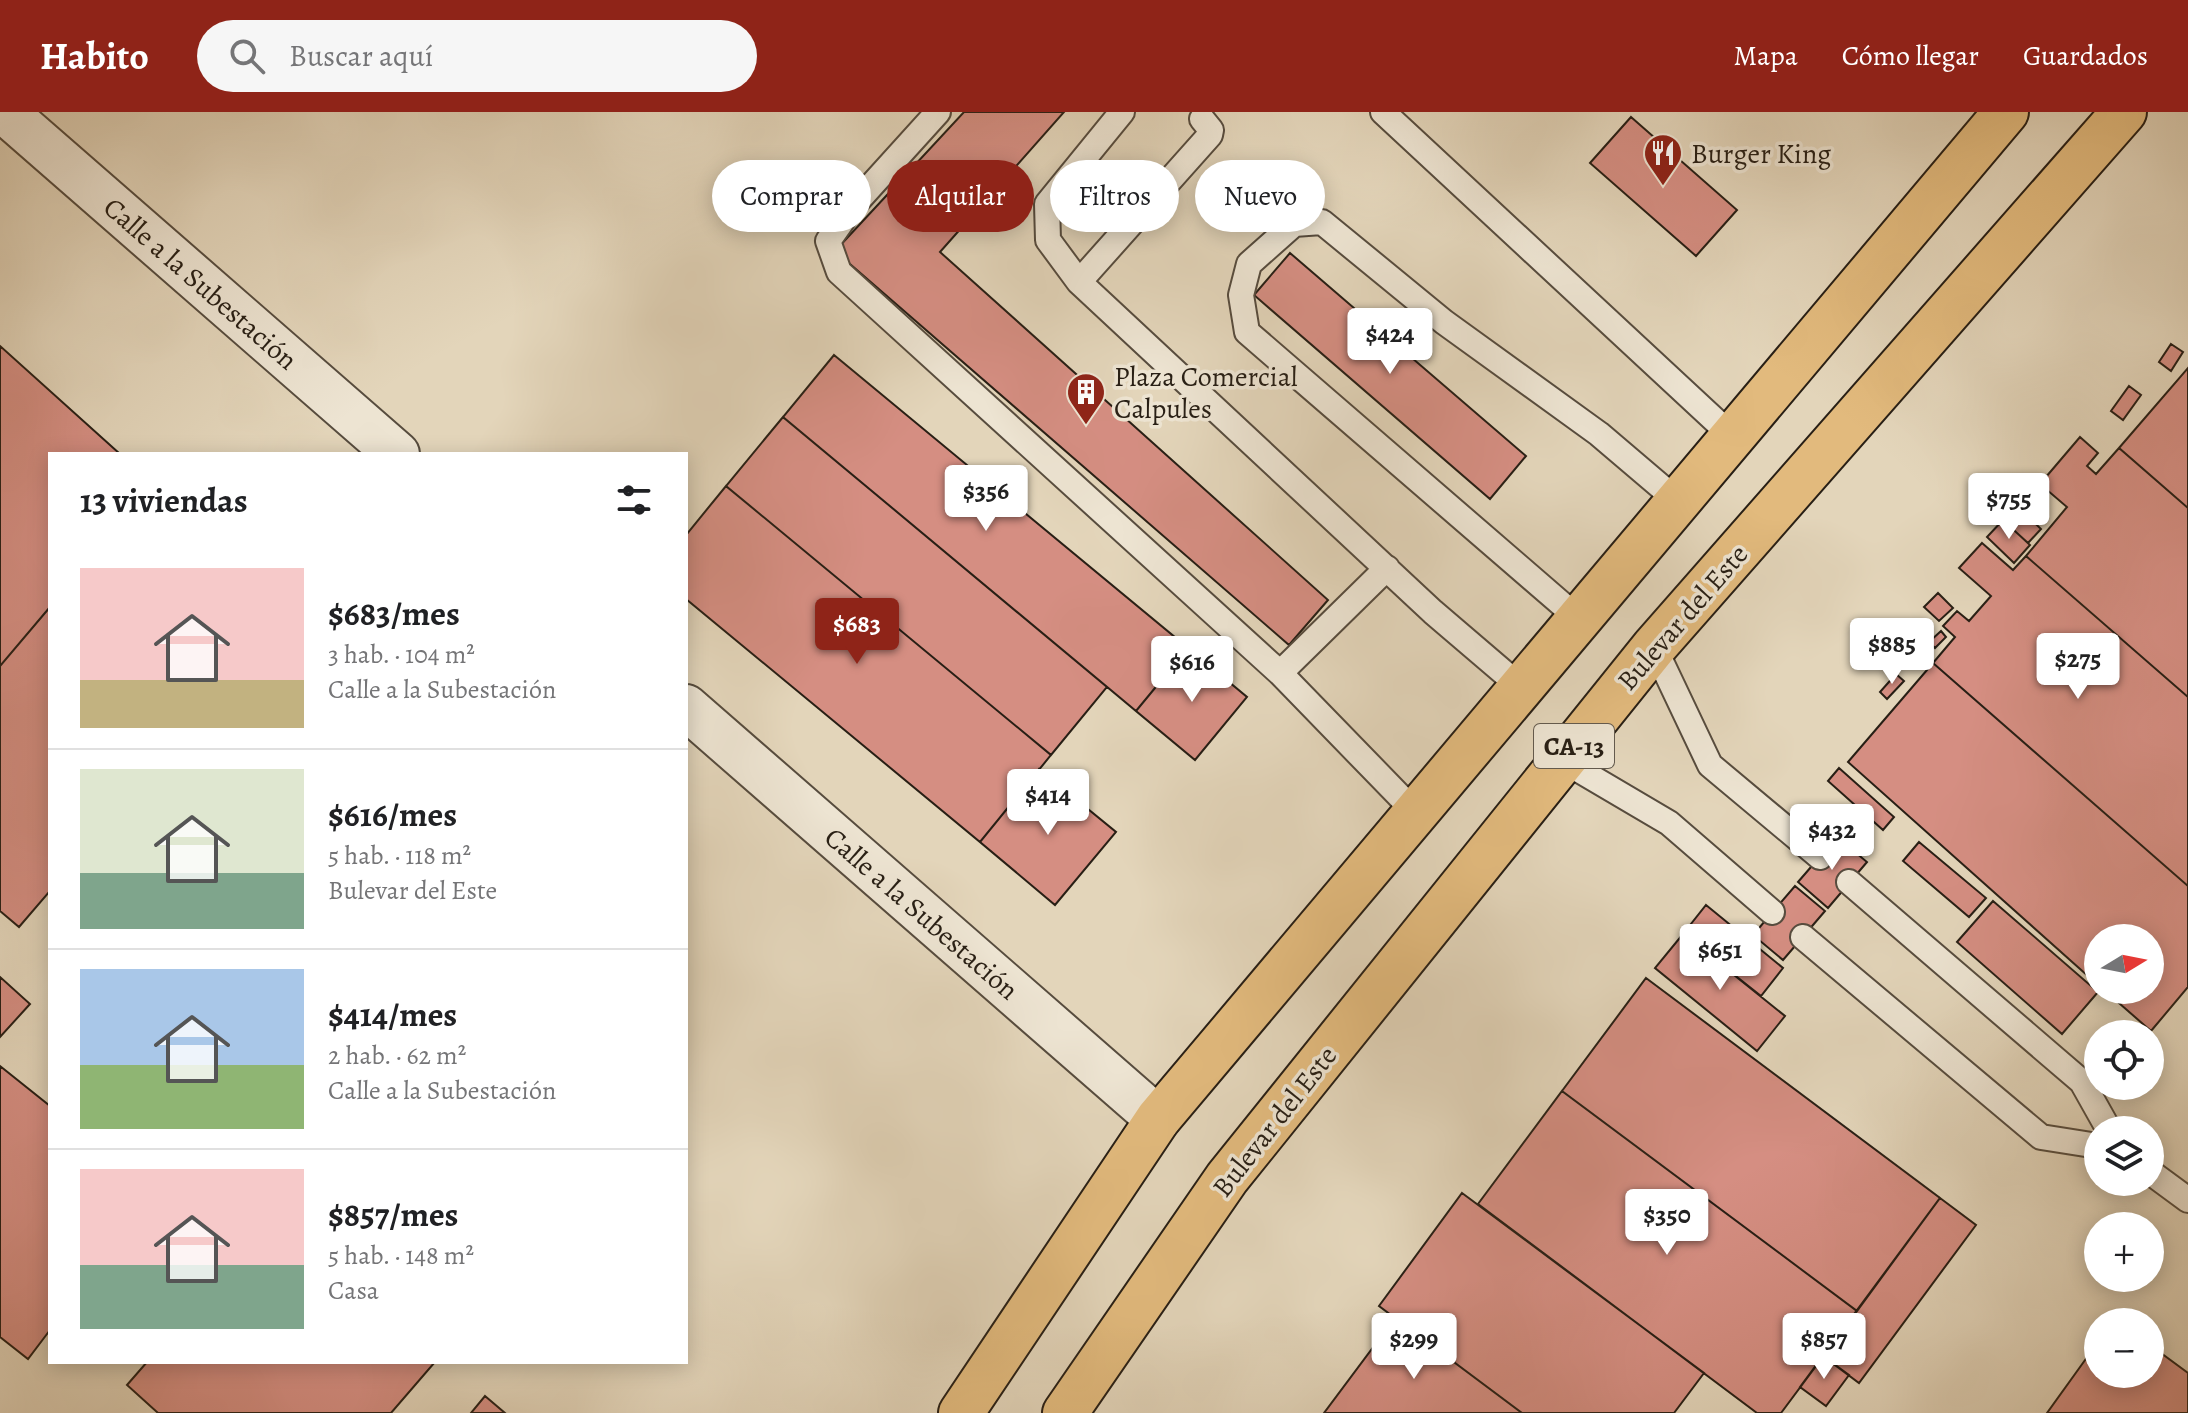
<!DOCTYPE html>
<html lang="es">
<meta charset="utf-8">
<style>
body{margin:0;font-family:Alegreya,serif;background:#f6f6f6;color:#202124;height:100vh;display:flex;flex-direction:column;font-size:30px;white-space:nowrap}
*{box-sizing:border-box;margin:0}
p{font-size:26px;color:#757577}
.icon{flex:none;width:44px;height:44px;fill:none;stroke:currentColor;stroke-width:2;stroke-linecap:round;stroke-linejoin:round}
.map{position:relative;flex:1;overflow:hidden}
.panel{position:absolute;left:48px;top:340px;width:640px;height:912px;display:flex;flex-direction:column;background:#fff;border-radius:0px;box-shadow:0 4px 20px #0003}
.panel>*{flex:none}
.guide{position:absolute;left:712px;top:48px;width:760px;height:72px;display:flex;gap:16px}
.needle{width:52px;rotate:80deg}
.tools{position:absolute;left:2084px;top:812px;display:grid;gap:16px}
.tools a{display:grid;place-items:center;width:80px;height:80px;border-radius:50%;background:#fff;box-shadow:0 4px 20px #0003;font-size:40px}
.price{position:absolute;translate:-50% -68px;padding:0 18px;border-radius:8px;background:#fff;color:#222;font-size:26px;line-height:52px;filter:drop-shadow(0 2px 4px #0008)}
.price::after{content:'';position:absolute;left:50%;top:48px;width:24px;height:18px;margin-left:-12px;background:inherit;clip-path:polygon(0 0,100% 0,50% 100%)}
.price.current{background:#8f2418;color:#fff}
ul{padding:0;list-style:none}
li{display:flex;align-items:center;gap:24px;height:200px;padding:0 32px}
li+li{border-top:2px solid #e0e0e0}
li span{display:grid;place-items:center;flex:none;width:224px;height:160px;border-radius:0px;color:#555}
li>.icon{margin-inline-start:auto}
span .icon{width:96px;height:96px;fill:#fffc;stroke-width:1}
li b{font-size:34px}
h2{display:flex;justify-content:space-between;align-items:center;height:96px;padding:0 32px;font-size:34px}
.chip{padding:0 28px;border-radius:36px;background:#fff;box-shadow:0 4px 20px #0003;font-size:28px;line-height:72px}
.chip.current{background:#8f2418;color:#fff}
header{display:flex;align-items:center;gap:48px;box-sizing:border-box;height:112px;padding:0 40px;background:#8f2418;color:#fff}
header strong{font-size:38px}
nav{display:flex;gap:44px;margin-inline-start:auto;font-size:28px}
.search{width:560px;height:72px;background:#f6f6f6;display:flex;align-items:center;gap:20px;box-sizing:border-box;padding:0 28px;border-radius:44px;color:#757577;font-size:30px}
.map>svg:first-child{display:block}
.building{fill:#d58e82;stroke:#281f15;stroke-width:2}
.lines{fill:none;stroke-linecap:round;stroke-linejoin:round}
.service-casing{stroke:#574c3e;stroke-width:28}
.minor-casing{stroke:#574c3e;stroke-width:48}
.trunk-casing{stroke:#281f15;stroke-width:48}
.service{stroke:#ede4d2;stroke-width:24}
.minor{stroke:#ede4d2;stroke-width:44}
.trunk{stroke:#e2ba7d;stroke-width:44}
.labels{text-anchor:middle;stroke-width:7;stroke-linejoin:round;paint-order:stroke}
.shield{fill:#ede4d2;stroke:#635a4e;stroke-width:2}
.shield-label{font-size:26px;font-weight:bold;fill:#281f15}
.poi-label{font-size:28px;fill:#281f15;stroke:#ede4d2;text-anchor:start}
.street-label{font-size:28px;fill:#281f15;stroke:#ede4d2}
</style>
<header>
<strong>Habito</strong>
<div class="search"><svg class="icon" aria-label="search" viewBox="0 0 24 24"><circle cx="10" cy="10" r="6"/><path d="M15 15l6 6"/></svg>Buscar aquí</div>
<nav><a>Mapa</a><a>Cómo llegar</a><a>Guardados</a></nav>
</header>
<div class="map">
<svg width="2188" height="1301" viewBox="0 0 2188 1301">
<rect width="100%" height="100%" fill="#e3d5ba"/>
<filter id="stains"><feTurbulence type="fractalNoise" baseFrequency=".0025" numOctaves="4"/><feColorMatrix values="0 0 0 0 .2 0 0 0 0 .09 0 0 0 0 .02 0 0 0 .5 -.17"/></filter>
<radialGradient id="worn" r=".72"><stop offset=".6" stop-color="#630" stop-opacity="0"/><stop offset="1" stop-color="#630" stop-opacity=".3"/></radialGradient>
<!-- building -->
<path class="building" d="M964,0h100l-124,140 388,348 -39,45 -454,-394z
M1631,5l106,93 -41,46 -106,-93z
M1290,141l236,203 -36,43 -236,-204z
M2171,232l12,8 -12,19 -12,-9z
M0,234l120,108h-70v153l-50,59z
M834,243l354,293 -52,63 -353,-294z
M2188,256v140l-69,-60z
M2129,274l12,9 -18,25 -12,-9z
M783,305l324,270 -56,68 -325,-269z
M2080,325l18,16 -11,13 9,8 23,-26 69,60v189l-162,-141 41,-49 -27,-23z
M726,374l325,269 -71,87 -294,-243v-64z
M2019,396l22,21 -13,14 -22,-20z
M2003,408l27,25 -16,18 -27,-26z
M1982,431l31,27 13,-14 162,141v189l-255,-223 22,-26 -12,-11 14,-15 12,10 22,-25 -32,-28z
M1938,481l15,15 -14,13 -15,-14z
M50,495v284l-31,36 -19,-16v-245z
M1941,519l5,6 -11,11 -6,-6z
M1913,529l6,3 -9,14 -6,-4z
M1188,536l59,49 -52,63 -59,-49z
M1924,537l5,5 -9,11 -6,-4z
M1933,551l255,223v101l-37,44 -47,-41h46v-52h-52v47l-250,-223z
M1896,562l8,7 -17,18 -7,-7z
M1839,656l55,49 -11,13 -55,-49z
M1039,657l77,63 -61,73 -75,-63z
M1837,725l30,25 -39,46 -30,-26z
M1919,730l67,56 -17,19 -66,-56z
M1795,774l30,25 -42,49 -30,-25z
M1993,789l105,91 -36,42 -105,-92z
M1706,793l77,63 -22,28 -78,-62z
M1683,822l102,82 -28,35 -102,-83z
M0,865l30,27 -30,33z
M1646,866l294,220 -83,113 -295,-220z
M0,954l50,40v224l-22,29 -28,-22z
M1562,979l295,220 -76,102h-24l-279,-209z
M1462,1081l242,180 -30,40h-152l-143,-107z
M1940,1086l36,27 -117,158 -36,-27z
M1395,1206l127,95h-198z
M2098,1230v32h52v-29l38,28v40h-141z
M1823,1244l26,19 -23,31 -26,-19z
M147,1250h288l-44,51h-233l-31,-28z
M485,1284l20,17h-34z"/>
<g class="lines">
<defs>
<path id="service" d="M938,0l-86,95 -24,34 11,31 441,401 136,140
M1122,0l-75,92 1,36 31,42 354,330 89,76
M1383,0l350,325
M1079,170l131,-147 1,-5 -9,-11
M1579,507l-332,-287 -6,-37 8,-31 45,-40 28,-2 122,100 155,112 81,69
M1654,535l56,118 110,92
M1280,561l107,-105
M1562,648l107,63 103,89
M1849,770l233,200 27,48
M1803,825l238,200 57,9
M2150,1060l38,28"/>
<path id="minor" d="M5,0l392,342
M686,595l472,412"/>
<path id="trunk" d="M961,1301l197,-294 848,-1007
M1065,1301l162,-235 427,-531 470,-535"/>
</defs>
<!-- service casing -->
<use href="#service" class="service-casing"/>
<!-- minor casing -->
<use href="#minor" class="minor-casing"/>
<!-- trunk casing -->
<use href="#trunk" class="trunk-casing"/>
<!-- service -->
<use href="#service" class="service"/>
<!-- minor -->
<use href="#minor" class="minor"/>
<!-- trunk -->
<use href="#trunk" class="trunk"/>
</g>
<!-- icons -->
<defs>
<symbol id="restaurant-pin" viewBox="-11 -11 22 30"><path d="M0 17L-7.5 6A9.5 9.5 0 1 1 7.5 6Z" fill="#8f2418" stroke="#ede4d2"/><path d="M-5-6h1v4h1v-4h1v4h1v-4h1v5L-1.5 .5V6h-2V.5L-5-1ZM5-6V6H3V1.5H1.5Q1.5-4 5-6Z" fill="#fff"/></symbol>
<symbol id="building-pin" viewBox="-11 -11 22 30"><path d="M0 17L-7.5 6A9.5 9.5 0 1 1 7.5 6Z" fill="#8f2418" stroke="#ede4d2"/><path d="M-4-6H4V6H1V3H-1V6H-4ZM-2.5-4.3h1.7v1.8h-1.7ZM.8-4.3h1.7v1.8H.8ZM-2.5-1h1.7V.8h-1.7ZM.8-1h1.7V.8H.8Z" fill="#fff"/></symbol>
</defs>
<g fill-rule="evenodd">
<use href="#restaurant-pin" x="1641" y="19" width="44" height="60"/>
<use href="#building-pin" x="1064" y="258" width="44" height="60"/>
</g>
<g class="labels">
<!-- shield labels -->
<rect class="shield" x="1534" y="612" width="80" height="44" rx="6"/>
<g class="shield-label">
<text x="1574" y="643">CA-13</text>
</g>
<!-- poi labels -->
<g class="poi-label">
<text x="1691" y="51">Burger King</text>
<text x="1114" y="274">Plaza Comercial<tspan x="1114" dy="32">Calpules</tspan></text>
</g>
<!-- street labels -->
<g class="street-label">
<text transform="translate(201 171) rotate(41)" y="10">Calle a la Subestación</text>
<text transform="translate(1682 505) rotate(-49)" y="10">Bulevar del Este</text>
<text transform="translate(922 801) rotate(41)" y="10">Calle a la Subestación</text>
<text transform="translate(1274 1009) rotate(-52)" y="10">Bulevar del Este</text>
</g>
</g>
<rect width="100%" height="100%" filter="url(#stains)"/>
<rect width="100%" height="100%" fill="url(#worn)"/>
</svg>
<div class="tools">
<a><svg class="needle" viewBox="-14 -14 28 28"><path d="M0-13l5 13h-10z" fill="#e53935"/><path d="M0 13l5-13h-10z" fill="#757577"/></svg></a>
<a><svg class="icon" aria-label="locate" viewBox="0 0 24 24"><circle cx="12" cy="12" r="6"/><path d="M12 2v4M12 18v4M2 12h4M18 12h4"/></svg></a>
<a><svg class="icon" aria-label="layers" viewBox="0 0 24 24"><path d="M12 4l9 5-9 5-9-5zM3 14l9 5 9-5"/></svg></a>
<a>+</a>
<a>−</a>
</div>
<b class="price" style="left:1390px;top:264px">$424</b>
<b class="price" style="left:986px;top:421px">$356</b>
<b class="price" style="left:2009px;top:429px">$755</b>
<b class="price current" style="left:857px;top:554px">$683</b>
<b class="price" style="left:1892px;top:574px">$885</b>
<b class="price" style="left:2078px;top:589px">$275</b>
<b class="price" style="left:1192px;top:592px">$616</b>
<b class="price" style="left:1048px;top:725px">$414</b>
<b class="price" style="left:1832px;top:760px">$432</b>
<b class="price" style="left:1720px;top:880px">$651</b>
<b class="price" style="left:1667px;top:1145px">$350</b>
<b class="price" style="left:1414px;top:1269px">$299</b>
<b class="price" style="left:1824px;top:1269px">$857</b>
<div class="guide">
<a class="chip">Comprar</a>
<a class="chip current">Alquilar</a>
<a class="chip">Filtros</a>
<a class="chip">Nuevo</a>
</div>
<section class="panel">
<h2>13 viviendas<svg class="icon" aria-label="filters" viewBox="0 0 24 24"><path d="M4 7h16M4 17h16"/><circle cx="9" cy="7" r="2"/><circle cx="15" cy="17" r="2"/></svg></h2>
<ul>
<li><span style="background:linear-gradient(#f6c9c9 70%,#c2b280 0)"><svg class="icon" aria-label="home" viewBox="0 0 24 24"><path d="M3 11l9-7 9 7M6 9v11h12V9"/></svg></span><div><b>$683/mes</b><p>3 hab. · 104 m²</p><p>Calle a la Subestación</p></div></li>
<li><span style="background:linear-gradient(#dfe7d0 65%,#7fa58c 0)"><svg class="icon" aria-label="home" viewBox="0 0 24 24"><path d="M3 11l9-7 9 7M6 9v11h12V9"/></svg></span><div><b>$616/mes</b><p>5 hab. · 118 m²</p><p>Bulevar del Este</p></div></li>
<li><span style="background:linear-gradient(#a9c7e8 60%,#8fb573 0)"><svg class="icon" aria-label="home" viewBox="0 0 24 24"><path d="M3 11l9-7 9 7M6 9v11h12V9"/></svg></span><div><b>$414/mes</b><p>2 hab. · 62 m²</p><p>Calle a la Subestación</p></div></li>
<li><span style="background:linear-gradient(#f6c9c9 60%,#7fa58c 0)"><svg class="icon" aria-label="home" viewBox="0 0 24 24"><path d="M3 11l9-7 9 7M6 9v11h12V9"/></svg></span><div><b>$857/mes</b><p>5 hab. · 148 m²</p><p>Casa</p></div></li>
</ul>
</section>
</div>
